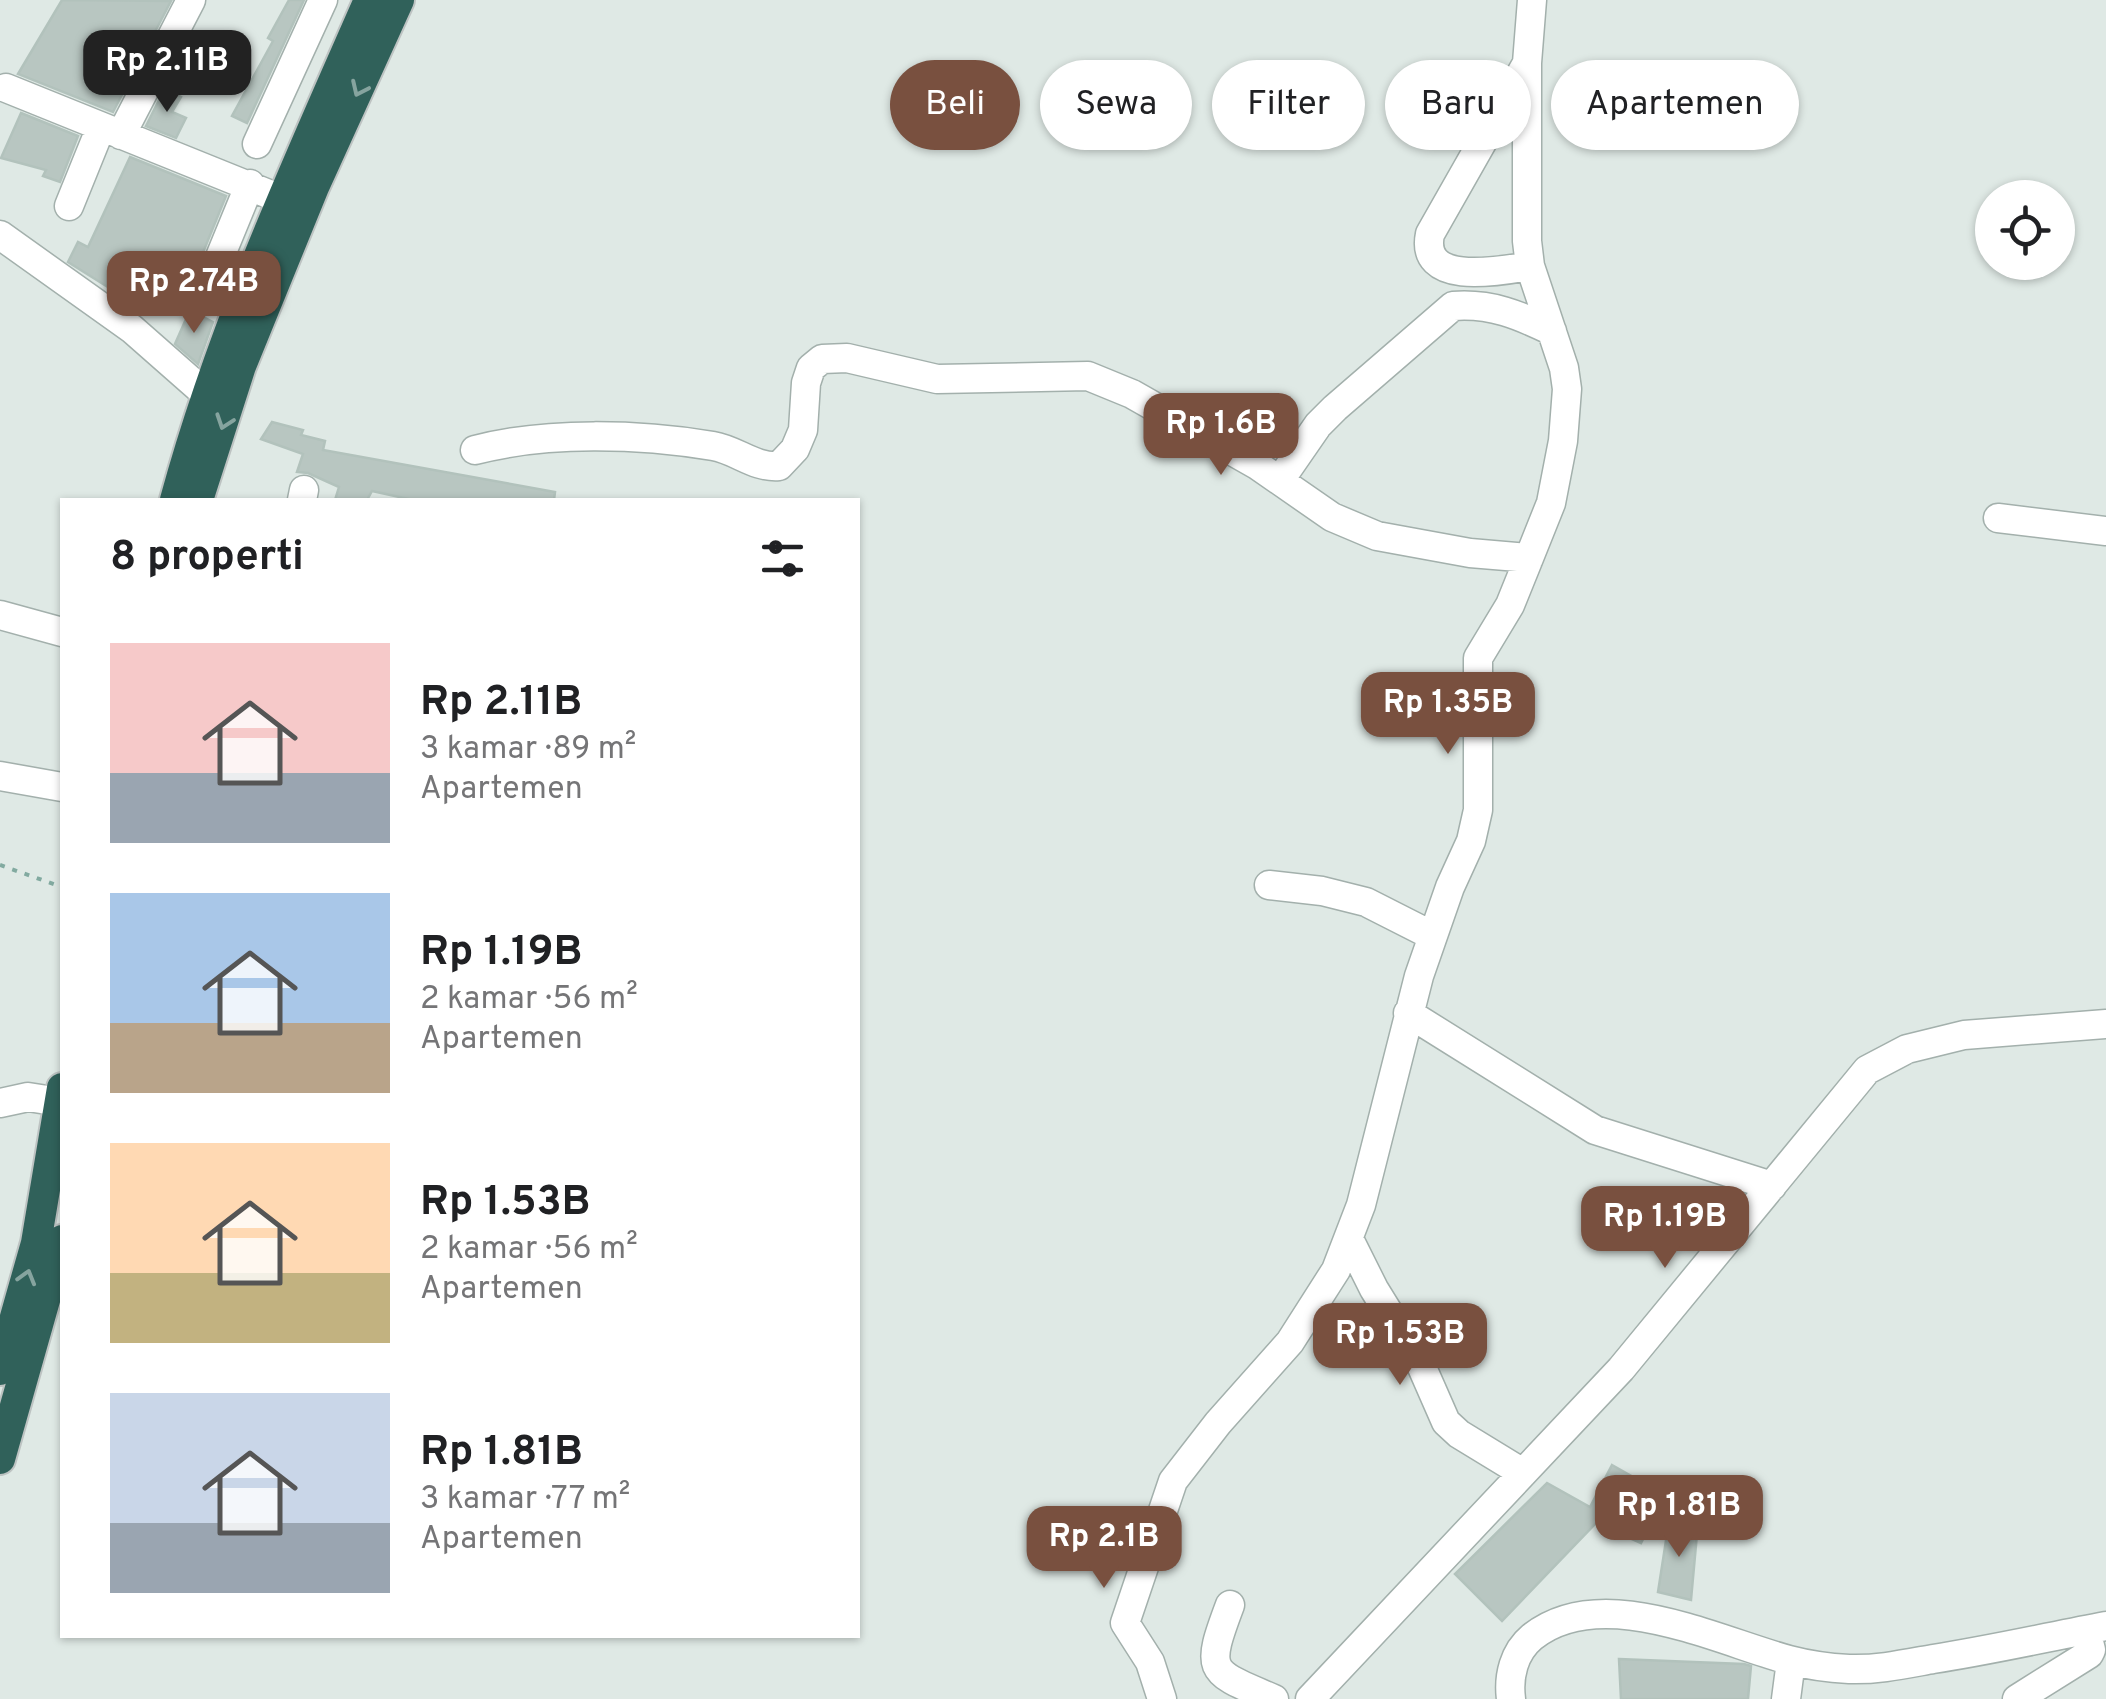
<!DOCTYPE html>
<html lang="id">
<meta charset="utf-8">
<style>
body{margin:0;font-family:Overpass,sans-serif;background:#f6f6f6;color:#202124;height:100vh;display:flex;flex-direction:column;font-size:38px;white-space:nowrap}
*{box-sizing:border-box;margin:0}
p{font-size:32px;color:#757577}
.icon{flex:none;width:55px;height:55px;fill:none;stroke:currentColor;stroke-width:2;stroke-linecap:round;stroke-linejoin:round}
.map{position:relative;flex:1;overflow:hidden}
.details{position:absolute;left:60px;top:498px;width:800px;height:1140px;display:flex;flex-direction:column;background:#fff;border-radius:0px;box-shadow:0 2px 8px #0004}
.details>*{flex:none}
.guide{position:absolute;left:890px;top:60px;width:950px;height:90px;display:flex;gap:20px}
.fabs{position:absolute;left:1975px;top:180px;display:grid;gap:20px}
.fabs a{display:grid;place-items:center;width:100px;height:100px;border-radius:50%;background:#fff;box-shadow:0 2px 8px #0004;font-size:50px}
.price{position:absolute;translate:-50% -85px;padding:0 22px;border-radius:20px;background:#79503f;color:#fff;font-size:32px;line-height:65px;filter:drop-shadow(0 2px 5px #0008)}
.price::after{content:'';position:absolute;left:50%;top:60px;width:30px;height:22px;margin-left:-15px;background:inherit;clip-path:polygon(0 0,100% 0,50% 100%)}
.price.current{background:#222;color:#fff}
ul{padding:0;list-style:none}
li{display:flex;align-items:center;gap:30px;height:250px;padding:0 50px}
li span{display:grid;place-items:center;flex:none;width:280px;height:200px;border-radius:0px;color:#555}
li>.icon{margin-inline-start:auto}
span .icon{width:120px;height:120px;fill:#fffc;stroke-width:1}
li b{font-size:42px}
h2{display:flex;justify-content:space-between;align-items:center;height:120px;padding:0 50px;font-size:42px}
.chip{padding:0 35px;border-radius:45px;background:#fff;box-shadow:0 2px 8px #0004;font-size:35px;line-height:90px}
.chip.current{background:#79503f;color:#fff}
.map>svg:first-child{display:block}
.building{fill:#b8c6c1;stroke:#b2c2bc;stroke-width:2.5}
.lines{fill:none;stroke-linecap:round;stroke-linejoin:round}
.minor-casing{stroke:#a3b0ac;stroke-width:31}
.highway-casing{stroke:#bdc3c2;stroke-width:34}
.path{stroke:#82aaa0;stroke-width:4;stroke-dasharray:5 8;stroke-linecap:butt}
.minor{stroke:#fff;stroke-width:28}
.highway{stroke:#30615a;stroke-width:30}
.oneway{stroke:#86a49f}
</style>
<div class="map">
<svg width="2106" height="1699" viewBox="0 0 2106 1699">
<rect width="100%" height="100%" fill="#dfe9e5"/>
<!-- building -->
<path class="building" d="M62,0l109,1 -58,111 -95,-38z
M289,0h15l-57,123 -15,-7 41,-75 -5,-3z
M165,88l16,9 -9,15 14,6 -10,20 -30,-12z
M21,113l57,23 -18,46 -17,-6 3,-6 -45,-12z
M130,157l96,39 -31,76 -1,11 -67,-30 -16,36 -43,-27 10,-20 10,5z
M190,310l23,12 -15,42 -23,-20z
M272,422l31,8 -2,5 24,6 -2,9 232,42 -1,8h-141l-41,-9 -5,9h-32l4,-13 -31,-14 -11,-1 6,-18 -42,-15z
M1612,1465l53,30 -24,48 -45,-20 -94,98 -47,-47 92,-91 43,24z
M1669,1521l29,2 -7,77 -33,-8z
M1619,1659l125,5 7,2 -3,33h-127z"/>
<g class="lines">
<defs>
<path id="minor" d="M1526,65l-96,169c-11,53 70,37 100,32
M6,88l275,111
M121,135l70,-135
M257,144l66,-144
M69,206l32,-79
M0,235l132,94 75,66
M211,279l39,-95
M475,450c73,-19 164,-16 238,-4 24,4 41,22 66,20l16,-17 8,-19 3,-47 5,-15 11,-9 25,-1 90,21 151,-3 44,18 125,71 75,52 45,19 93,17 59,5
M1280,480l38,-55 17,-17 118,-102c38,-3 66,9 99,25
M302,500l2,-10
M1998,518l108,13
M0,615l62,17
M0,776l62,11
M1269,885l53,6 44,11 67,34
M1408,1013l187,117 177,56
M0,1103l28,-6 32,5
M1349,1239l25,50 47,76 25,57 13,12 64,39
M1230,1605c-26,69 -21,66 44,94
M1162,1699l-12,-37 -25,-39 48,-142 45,-58 72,-81 46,-72 25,-65 58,-229 31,-89 21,-46 7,-31v-152l32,-53 19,-47 22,-55 12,-62 4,-52 -3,-21 -34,-102 -3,-25v-178l5,-63
M1310,1699l311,-330 246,-299 40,-21 57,-14 142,-11
M1511,1699c-3,-23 3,-47 21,-62 69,-55 183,3 257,23 19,5 40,8 60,9 29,1 56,-5 84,-10 58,-9 115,-22 173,-33
M1786,1699l5,-38
M2017,1699l72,-45 2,-4 -5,-20"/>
<path id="highway" d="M175,500c47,-173 122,-336 194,-500
M198,500l43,-134 73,-179 85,-187
M0,1370l36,-127 26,-155
M0,1459l62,-219"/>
</defs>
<!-- minor casing -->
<use href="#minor" class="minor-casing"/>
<!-- highway casing -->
<use href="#highway" class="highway-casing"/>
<!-- path -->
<path class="path" d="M0,865l62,22"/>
<!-- minor -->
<use href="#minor" class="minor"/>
<!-- highway -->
<use href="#highway" class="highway"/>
</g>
<!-- one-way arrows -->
<defs><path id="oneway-chevron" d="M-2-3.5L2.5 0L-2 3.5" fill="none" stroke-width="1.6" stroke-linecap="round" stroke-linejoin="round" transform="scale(2.5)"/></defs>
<g class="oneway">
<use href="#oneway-chevron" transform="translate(359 89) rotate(115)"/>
<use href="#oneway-chevron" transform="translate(224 422) rotate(109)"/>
<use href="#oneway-chevron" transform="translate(27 1277) rotate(-74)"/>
</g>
</svg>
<div class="fabs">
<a><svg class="icon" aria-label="locate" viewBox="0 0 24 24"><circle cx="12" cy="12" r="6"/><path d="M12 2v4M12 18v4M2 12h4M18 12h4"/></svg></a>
</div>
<b class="price current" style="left:167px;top:115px">Rp 2.11B</b>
<b class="price" style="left:194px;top:336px">Rp 2.74B</b>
<b class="price" style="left:1221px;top:478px">Rp 1.6B</b>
<b class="price" style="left:1448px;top:757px">Rp 1.35B</b>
<b class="price" style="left:1665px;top:1271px">Rp 1.19B</b>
<b class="price" style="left:1400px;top:1388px">Rp 1.53B</b>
<b class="price" style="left:1679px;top:1560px">Rp 1.81B</b>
<b class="price" style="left:1104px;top:1591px">Rp 2.1B</b>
<div class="guide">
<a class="chip current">Beli</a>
<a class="chip">Sewa</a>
<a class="chip">Filter</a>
<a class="chip">Baru</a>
<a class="chip">Apartemen</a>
</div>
<section class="details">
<h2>8 properti<svg class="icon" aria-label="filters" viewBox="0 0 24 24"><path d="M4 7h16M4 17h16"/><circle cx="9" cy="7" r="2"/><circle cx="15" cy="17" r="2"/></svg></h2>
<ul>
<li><span style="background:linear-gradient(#f6c9c9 65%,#9aa5b1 0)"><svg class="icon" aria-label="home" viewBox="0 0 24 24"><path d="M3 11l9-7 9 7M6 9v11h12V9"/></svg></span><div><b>Rp 2.11B</b><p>3 kamar · 89 m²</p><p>Apartemen</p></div></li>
<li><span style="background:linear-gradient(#a9c7e8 65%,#b9a48a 0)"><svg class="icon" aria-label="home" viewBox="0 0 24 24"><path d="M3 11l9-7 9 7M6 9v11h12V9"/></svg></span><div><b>Rp 1.19B</b><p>2 kamar · 56 m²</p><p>Apartemen</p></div></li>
<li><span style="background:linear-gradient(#ffd9b3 65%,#c2b280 0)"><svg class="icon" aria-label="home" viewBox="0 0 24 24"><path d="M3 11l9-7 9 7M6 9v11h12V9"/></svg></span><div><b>Rp 1.53B</b><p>2 kamar · 56 m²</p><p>Apartemen</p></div></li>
<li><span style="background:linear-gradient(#c9d6e8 65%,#9aa5b1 0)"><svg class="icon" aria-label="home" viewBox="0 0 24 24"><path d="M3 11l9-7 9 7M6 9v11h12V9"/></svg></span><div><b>Rp 1.81B</b><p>3 kamar · 77 m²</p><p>Apartemen</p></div></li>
</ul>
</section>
</div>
